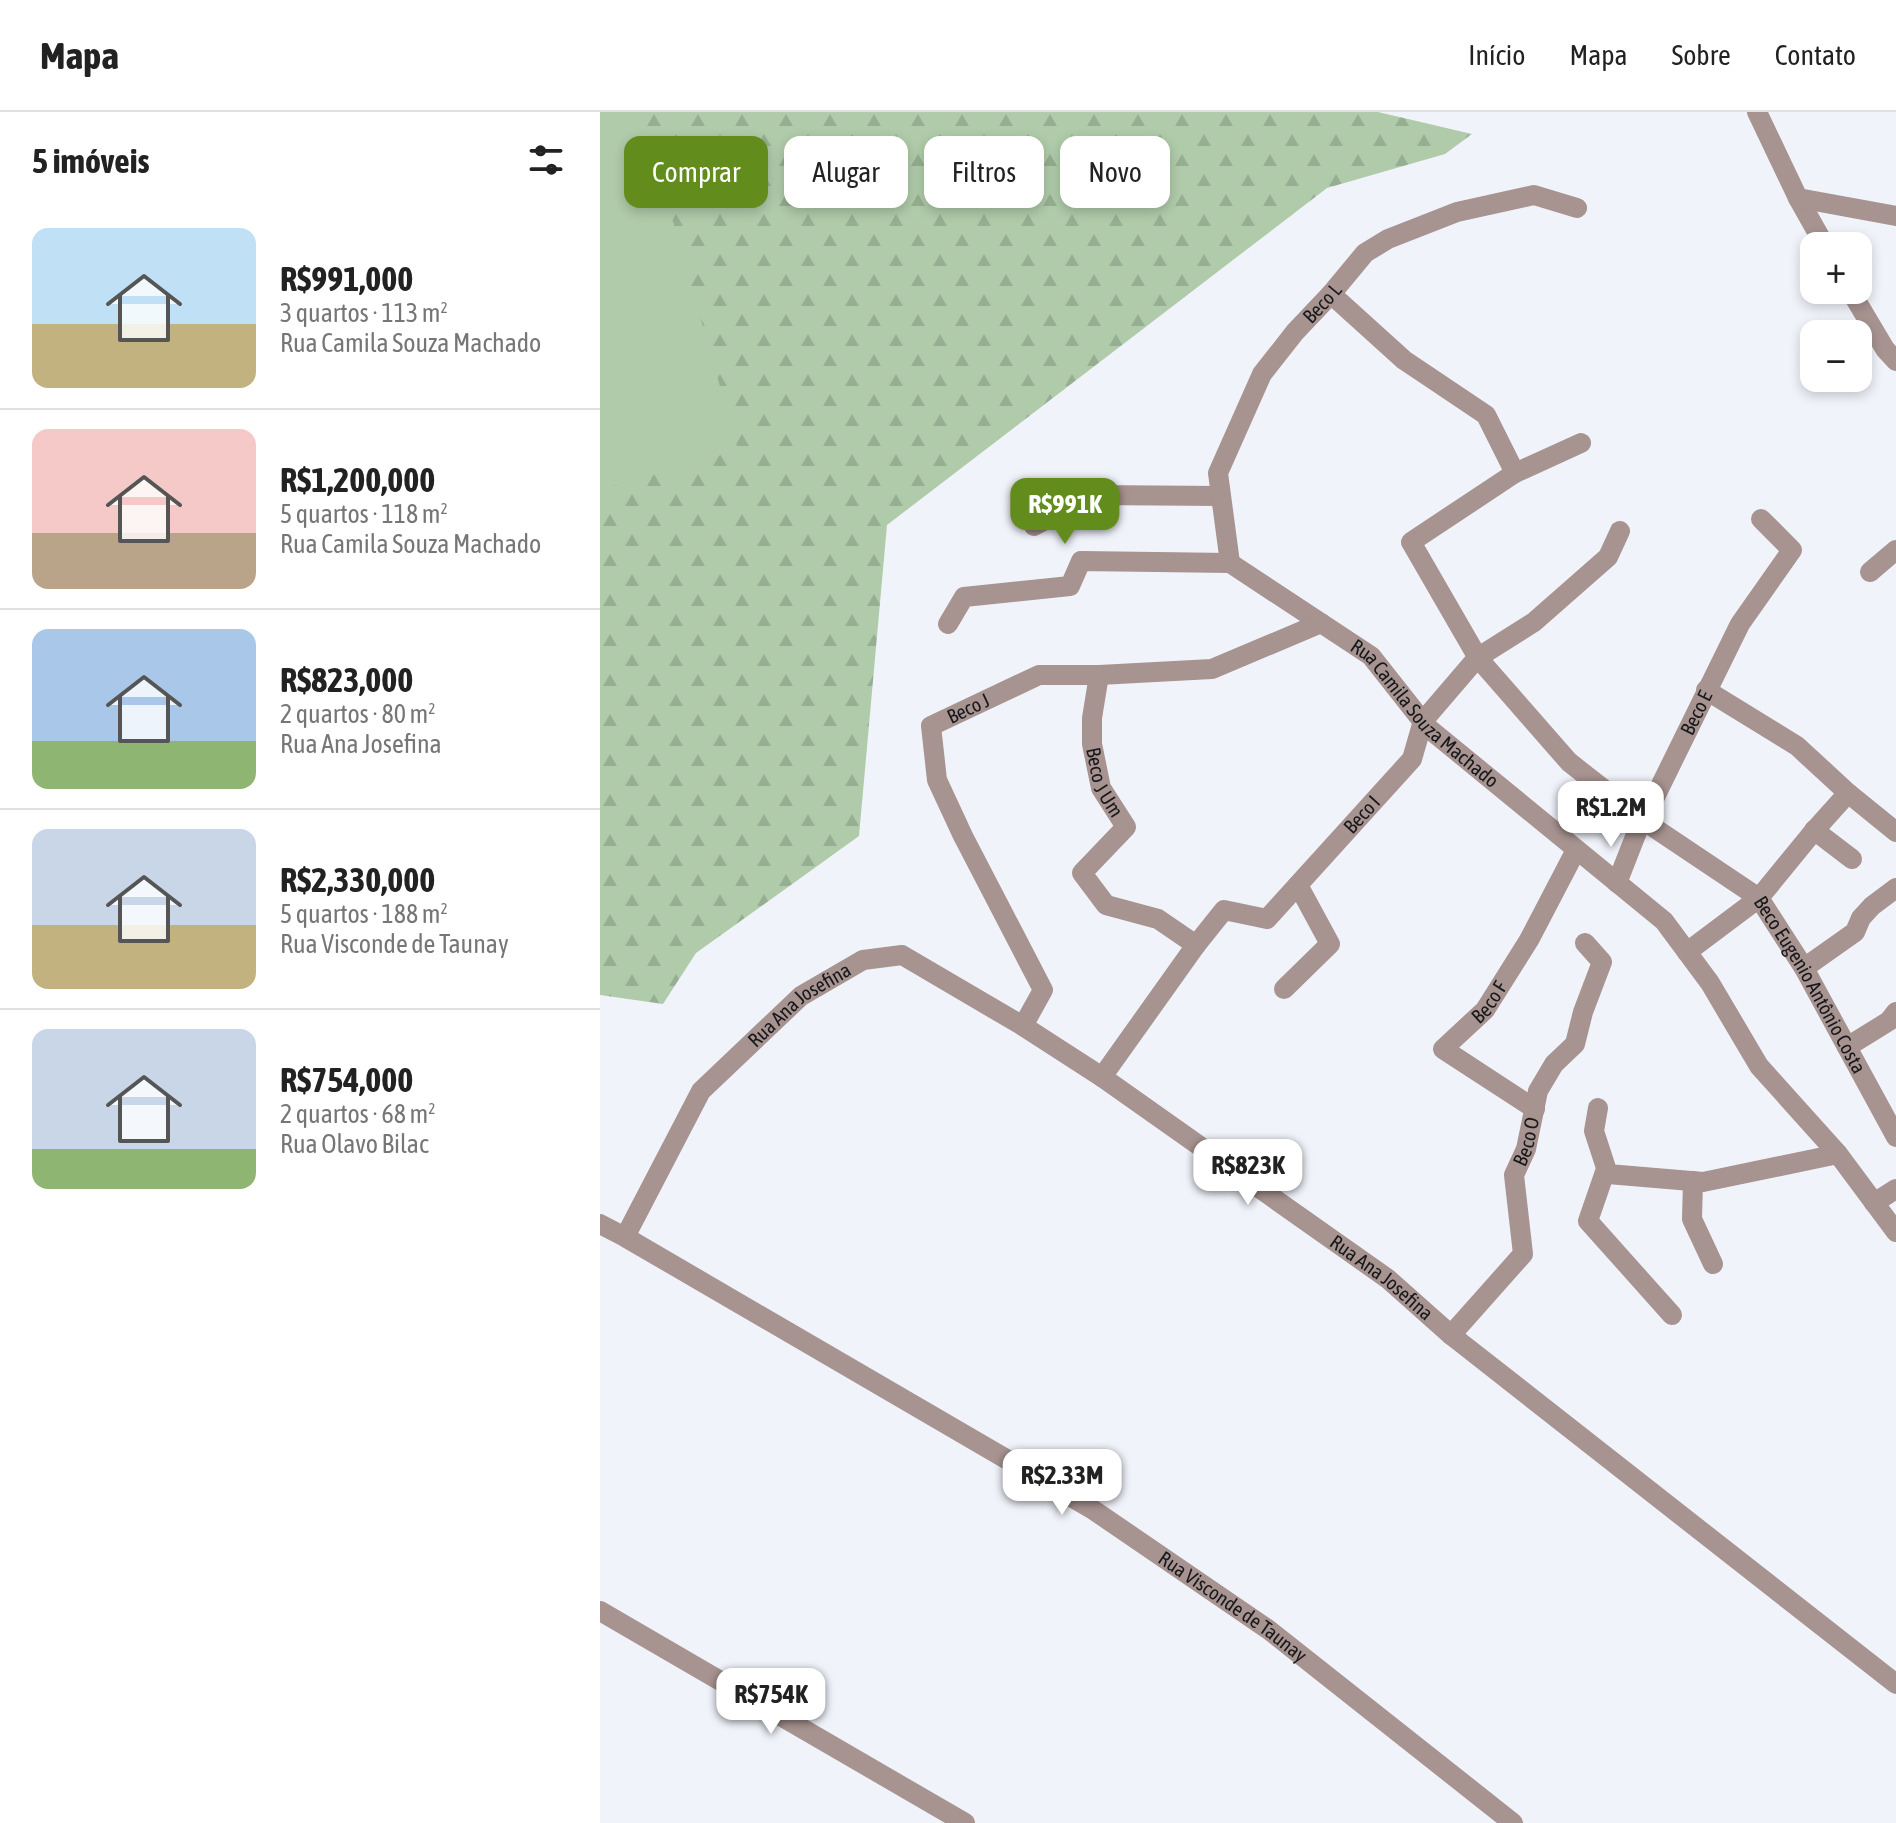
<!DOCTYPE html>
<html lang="pt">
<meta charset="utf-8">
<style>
body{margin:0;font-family:"Asap Condensed",sans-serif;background:#f6f6f6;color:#222;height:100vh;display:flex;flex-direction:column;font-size:30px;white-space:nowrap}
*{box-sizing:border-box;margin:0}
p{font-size:26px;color:#767676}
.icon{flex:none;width:44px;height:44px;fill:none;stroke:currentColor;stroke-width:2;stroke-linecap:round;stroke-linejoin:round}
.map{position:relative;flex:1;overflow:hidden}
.panel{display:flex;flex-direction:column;background:#fff;width:600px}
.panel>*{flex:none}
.hud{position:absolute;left:24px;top:24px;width:760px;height:72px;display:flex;gap:16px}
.tools{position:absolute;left:1200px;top:120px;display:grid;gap:16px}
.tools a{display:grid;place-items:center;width:72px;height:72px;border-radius:16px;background:#fff;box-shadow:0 4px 12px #0003;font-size:40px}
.price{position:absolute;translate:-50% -68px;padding:0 18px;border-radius:16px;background:#fff;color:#222;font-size:26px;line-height:52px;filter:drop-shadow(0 2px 4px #0008)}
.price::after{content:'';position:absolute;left:50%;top:48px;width:24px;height:18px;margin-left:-12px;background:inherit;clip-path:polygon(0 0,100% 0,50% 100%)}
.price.selected{background:#628d1d;color:#fff}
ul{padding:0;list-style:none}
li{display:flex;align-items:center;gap:24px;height:200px;padding:0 32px}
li+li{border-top:2px solid #e0e0e0}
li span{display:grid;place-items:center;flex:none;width:224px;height:160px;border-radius:16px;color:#555}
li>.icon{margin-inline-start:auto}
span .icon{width:96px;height:96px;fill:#fffc;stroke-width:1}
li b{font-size:34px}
h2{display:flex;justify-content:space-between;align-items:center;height:96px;padding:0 32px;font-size:34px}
.chip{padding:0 28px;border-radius:16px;background:#fff;box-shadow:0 4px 12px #0003;font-size:28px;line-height:72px}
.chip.selected{background:#628d1d;color:#fff}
header{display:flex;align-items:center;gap:48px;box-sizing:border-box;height:112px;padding:0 40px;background:#fff;border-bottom:2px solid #e0e0e0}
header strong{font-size:38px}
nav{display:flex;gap:44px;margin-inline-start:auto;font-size:28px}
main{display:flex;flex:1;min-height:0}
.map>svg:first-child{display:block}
.forest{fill:url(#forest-firs)}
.park{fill:#afcba9}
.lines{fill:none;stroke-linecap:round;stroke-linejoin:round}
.minor{stroke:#a79390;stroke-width:20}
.labels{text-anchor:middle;stroke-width:6;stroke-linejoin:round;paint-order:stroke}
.street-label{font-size:20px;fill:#17181b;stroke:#fff}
</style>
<header>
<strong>Mapa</strong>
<nav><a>Início</a><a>Mapa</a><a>Sobre</a><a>Contato</a></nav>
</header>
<main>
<section class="panel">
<h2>5 imóveis<svg class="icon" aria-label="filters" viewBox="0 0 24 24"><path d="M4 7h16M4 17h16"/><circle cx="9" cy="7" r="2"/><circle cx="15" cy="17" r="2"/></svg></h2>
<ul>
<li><span style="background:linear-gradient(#bfe0f5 60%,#c2b280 0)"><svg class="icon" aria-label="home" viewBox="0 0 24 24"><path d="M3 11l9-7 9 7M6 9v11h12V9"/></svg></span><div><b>R$991,000</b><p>3 quartos · 113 m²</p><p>Rua Camila Souza Machado</p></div></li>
<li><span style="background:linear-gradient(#f6c9c9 65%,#b9a48a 0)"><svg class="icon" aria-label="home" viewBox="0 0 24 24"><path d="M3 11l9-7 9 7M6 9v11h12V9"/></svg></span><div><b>R$1,200,000</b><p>5 quartos · 118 m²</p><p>Rua Camila Souza Machado</p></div></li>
<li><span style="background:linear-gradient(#a9c7e8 70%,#8fb573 0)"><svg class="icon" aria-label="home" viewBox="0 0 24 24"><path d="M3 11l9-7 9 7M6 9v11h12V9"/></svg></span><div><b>R$823,000</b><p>2 quartos · 80 m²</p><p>Rua Ana Josefina</p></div></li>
<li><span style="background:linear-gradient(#c9d6e8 60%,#c2b280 0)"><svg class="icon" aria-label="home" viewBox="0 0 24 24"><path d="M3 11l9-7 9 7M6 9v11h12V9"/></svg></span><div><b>R$2,330,000</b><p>5 quartos · 188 m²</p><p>Rua Visconde de Taunay</p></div></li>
<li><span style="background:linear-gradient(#c9d6e8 75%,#8fb573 0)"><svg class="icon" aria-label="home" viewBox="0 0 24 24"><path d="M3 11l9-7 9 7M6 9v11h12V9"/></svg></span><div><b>R$754,000</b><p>2 quartos · 68 m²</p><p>Rua Olavo Bilac</p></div></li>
</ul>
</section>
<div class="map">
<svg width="1296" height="1711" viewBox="0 0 1296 1711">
<defs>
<pattern id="forest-firs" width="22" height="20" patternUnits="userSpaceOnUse" patternTransform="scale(2)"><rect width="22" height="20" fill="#afcba9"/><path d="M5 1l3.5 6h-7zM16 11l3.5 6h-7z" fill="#96ae91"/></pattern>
</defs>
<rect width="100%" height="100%" fill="#f1f3fb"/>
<!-- forest -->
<path class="forest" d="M0,0h778l94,22 -27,20 -118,34 -440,337 -28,311 -163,117 -33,51 -63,-9z"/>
<!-- park -->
<path class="park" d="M0,0h42l96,338 -138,40z"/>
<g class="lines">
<!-- minor -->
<g class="minor">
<path d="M1157,0l41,86 27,48"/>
<path d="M1198,86l98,18"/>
<path d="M1250,178l35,59 11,12"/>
<path d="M731,182l73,66 82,55 29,58"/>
<path id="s1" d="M981,331l-66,30 -104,69 67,116 91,104 78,61 112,75 45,70 92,169"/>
<path d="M434,414l58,-31 128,1"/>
<path id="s2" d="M630,451l-12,-90 44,-99 33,-42 36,-38 34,-41 23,-14 69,-27 77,-17 43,13"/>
<path d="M1270,460l26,-22"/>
<path id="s3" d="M348,512l16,-27 106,-11 11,-25 149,2 141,93 56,71 237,194 46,62 49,83 79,88 58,78"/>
<path id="s4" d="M499,563l-7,43v26l9,44 25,39 -44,46 24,32 52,14 38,26"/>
<path d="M1106,578l91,56 51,47 48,39"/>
<path d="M1214,718l38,29"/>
<path id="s5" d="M1017,771l25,-64 10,-16 88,-179 52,-74 -31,-31"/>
<path d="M1087,840l72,-54 54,-66 35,-39"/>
<path d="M1204,856l51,-36 6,-14 11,-12 24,-18"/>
<path d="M684,877l46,-45 -32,-59"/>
<path id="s6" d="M423,914l20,-36 -80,-154 -26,-56 -6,-54 108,-51h60l113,-6 109,-46"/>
<path d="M1247,935l42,-26 7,-9"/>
<path id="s7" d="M502,965l94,-132 28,-35 43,9 145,-160 11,-38 54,-63 57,-36 74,-65 12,-26"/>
<path d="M998,996l-4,23 14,43 95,8 135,-28"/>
<path id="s8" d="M935,997l-92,-60 42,-39 44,-70 47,-90"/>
<path d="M1006,1057l-18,52 84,94"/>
<path d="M1093,1069l-1,38 21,45"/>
<path d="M1274,1091l22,-14"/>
<path id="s9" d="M0,1112l25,13 467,272 177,121 244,193"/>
<path id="s10" d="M25,1125l76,-146 100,-95 62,-36 39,-5 121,71 79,51 286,202 63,56 445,349"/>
<path id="s11" d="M851,1223l72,-81 -9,-79 12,-26 12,-58 16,-27 21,-20 8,-32 19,-50 -17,-19"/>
<path d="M0,1499l365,212"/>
</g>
</g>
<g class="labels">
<!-- street labels -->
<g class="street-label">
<text dy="7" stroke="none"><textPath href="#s2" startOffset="292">Beco L</textPath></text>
<text dy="7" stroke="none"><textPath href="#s6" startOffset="372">Beco J</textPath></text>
<text dy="7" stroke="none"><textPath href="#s5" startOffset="188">Beco E</textPath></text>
<text dy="7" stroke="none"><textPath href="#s3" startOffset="562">Rua Camila Souza Machado</textPath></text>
<text dy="7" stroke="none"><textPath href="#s4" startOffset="110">Beco J Um</textPath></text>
<text dy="7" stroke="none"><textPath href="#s7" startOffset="392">Beco I</textPath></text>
<text dy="7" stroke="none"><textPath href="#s1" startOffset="804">Beco Eugenio Antônio Costa</textPath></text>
<text dy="7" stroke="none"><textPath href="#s8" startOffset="176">Beco F</textPath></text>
<text dy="7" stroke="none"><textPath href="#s10" startOffset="296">Rua Ana Josefina</textPath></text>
<text dy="7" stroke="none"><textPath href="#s11" startOffset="224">Beco O</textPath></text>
<text dy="7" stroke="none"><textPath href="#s10" startOffset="992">Rua Ana Josefina</textPath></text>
<text dy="7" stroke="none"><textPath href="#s9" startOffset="740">Rua Visconde de Taunay</textPath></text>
</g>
</g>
</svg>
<div class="tools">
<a>+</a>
<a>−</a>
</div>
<b class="price selected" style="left:465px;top:434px">R$991K</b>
<b class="price" style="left:1011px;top:737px">R$1.2M</b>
<b class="price" style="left:648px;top:1095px">R$823K</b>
<b class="price" style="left:462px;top:1405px">R$2.33M</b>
<b class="price" style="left:171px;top:1624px">R$754K</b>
<div class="hud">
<a class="chip selected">Comprar</a>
<a class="chip">Alugar</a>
<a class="chip">Filtros</a>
<a class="chip">Novo</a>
</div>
</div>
</main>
